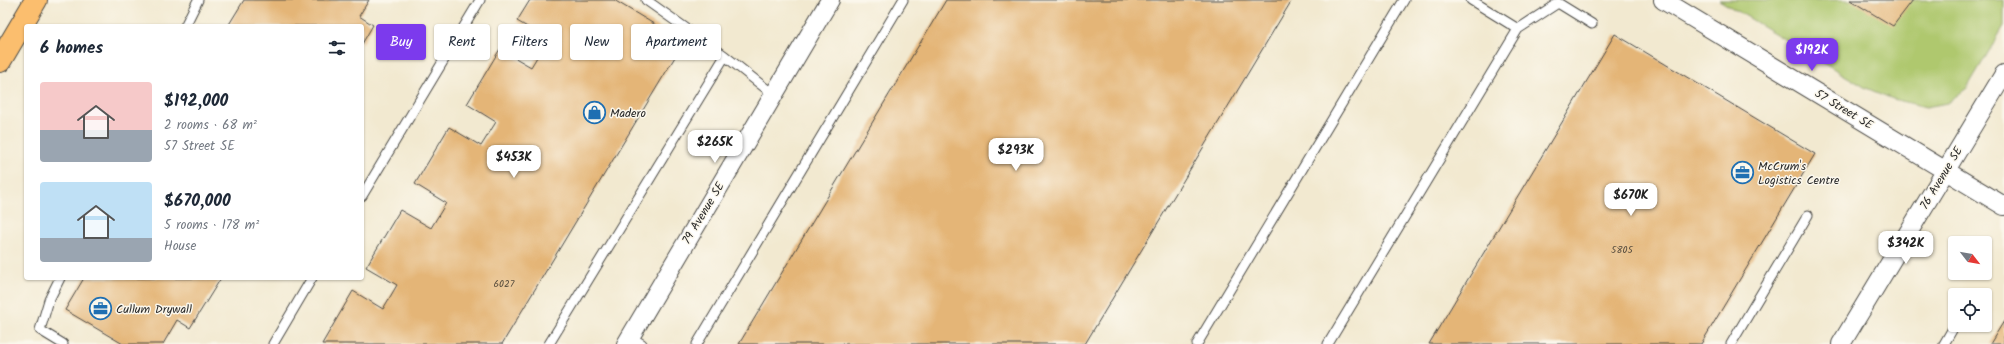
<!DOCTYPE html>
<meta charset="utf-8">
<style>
body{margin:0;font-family:Kalam,sans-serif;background:#f6f6f7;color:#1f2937;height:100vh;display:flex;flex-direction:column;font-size:15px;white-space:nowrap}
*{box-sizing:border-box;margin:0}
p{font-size:13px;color:#747a83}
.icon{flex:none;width:22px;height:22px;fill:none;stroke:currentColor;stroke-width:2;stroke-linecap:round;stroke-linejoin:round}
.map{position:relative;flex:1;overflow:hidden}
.drawer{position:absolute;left:24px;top:24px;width:340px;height:256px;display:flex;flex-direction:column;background:#fff;border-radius:4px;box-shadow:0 1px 3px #0004}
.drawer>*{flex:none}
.hud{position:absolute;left:376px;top:24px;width:380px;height:36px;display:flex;gap:8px}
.needle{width:26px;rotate:121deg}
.tools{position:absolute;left:1948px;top:236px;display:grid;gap:8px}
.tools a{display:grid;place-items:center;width:44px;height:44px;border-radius:4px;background:#fff;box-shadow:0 1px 3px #0004;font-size:20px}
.price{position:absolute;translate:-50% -34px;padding:0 9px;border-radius:8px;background:#fff;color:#222;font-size:13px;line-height:26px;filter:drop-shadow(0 1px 2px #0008)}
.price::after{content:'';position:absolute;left:50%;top:24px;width:12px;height:9px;margin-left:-6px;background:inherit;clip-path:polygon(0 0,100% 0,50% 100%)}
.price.on{background:#7c3aed;color:#fff}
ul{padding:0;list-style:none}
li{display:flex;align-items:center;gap:12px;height:100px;padding:0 16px}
li span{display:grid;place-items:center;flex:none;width:112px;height:80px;border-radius:4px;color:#555}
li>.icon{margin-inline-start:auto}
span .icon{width:48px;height:48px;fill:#fffc;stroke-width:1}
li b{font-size:17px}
h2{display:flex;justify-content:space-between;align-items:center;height:48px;padding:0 16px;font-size:17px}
.chip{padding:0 14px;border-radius:4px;background:#fff;box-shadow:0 1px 3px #0004;font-size:14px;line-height:36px}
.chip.on{background:#7c3aed;color:#fff}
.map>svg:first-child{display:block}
.green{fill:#afc86e;stroke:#6d7a4c}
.building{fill:#e4b577}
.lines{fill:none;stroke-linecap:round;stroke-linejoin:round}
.lane-casing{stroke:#494844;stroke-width:11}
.street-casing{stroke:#494844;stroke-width:20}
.primary-casing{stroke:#494844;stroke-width:24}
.lane{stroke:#fff;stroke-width:9}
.street{stroke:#fff;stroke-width:18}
.primary{stroke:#fbbe6e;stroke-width:22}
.labels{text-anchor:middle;stroke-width:3;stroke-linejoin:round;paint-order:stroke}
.number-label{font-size:10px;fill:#594e3e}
.street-label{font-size:12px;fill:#2b2b2b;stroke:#fbf7ec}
.poi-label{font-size:12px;fill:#2b2b2b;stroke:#fbf7ec;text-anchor:start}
</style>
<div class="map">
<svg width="2004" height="344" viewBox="0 0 2004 344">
<rect width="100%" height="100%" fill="#fbf7ec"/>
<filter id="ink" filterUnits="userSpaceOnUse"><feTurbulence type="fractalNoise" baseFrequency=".025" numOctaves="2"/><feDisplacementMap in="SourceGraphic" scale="8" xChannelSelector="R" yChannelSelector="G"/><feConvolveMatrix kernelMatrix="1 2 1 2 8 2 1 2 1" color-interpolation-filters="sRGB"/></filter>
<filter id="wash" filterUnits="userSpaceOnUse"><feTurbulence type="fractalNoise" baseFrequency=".012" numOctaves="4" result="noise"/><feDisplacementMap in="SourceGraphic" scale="16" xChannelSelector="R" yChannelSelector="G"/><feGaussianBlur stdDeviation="0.9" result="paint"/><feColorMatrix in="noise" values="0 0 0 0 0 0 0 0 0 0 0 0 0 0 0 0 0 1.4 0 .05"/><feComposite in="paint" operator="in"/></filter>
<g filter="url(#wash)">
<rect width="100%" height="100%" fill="#f2e9d0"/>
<!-- green -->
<path class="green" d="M1719,0h285v26l-37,62 -20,15 -21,4 -33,-8 -27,-11z"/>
<g id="blocks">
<!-- building -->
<path class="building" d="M244,0h125l-10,16 14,9 -11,19v-18h-134z
M530,0h84l70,42 -182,302h-180l31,-53 30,18 14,-24 -31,-18 34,-57 31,18 15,-25 -31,-19 34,-57 32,19 15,-24 -29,-18 33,-55 31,18 17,-28 -31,-18z
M946,0h346l-207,344h-346z
M1850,0h63l-20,26z
M1615,34l200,120 -114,190h-272z
M84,278h137l-31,50 -13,-8 -14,24h-40l-58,-34z
M2004,321v23h-14z"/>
</g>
</g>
<g filter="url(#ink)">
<use href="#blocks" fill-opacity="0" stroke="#494844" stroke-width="1"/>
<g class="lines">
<defs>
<path id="lane" d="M646,0l79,56 49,39
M185,26l13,-26
M1518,29l40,-26 34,21
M362,196l118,-196
M60,278l-11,22 -9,30 23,14
M630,337l12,7
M273,344l39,-66
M549,344l176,-288
M697,344l206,-344
M1197,344l207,-344
M1328,344l190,-315 -47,-29
M1731,344l77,-129
M1944,344l11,-19"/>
<path id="street" d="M1663,0l341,206
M626,344l204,-344
M1841,344l163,-270"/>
<path id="primary" d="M0,61l36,-61"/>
</defs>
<!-- lane casing -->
<use href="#lane" class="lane-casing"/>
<!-- street casing -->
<use href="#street" class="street-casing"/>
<!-- primary casing -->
<use href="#primary" class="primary-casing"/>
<!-- lane -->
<use href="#lane" class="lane"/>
<!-- street -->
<use href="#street" class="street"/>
<!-- primary -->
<use href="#primary" class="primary"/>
</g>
</g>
<!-- icons -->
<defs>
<symbol id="shop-ring" viewBox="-11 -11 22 22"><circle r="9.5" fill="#fbf7ec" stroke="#1f6fb2" stroke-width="1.5"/><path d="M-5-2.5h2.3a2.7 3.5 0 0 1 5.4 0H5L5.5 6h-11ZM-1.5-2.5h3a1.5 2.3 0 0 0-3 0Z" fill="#1f6fb2"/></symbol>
<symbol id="office-ring" viewBox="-11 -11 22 22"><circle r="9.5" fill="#fbf7ec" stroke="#1f6fb2" stroke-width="1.5"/><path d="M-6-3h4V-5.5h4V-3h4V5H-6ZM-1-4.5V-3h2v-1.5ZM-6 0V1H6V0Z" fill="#1f6fb2"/></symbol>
</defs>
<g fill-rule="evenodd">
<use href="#shop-ring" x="582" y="100" width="25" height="25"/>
<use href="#office-ring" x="1730" y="160" width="25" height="25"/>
<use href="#office-ring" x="88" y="296" width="25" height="25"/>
</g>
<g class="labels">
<!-- number labels -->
<g class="number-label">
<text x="1622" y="253">5805</text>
<text x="504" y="287">6027</text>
</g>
<!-- street labels -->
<g class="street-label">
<text transform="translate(1844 109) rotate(31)" y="4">57 Street SE</text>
<text transform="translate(1941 178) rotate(-59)" y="4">76 Avenue SE</text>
<text transform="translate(703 213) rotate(-59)" y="4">79 Avenue SE</text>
</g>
<!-- poi labels -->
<g class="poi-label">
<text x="610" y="117">Madero</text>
<text x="1758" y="170">McCrum's<tspan x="1758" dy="14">Logistics Centre</tspan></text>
<text x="116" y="313">Cullum Drywall</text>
</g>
</g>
</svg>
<div class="tools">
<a><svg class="needle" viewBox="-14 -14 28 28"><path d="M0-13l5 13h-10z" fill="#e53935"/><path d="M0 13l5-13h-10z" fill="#747a83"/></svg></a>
<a><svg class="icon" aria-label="locate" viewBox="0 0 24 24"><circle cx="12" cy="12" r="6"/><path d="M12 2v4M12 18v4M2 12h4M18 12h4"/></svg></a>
</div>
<b class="price on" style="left:1812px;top:72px">$192K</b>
<b class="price" style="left:715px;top:164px">$265K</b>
<b class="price" style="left:1016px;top:172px">$293K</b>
<b class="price" style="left:514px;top:179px">$453K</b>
<b class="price" style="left:1631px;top:217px">$670K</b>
<b class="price" style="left:1906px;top:265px">$342K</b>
<div class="hud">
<a class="chip on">Buy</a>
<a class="chip">Rent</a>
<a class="chip">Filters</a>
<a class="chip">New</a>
<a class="chip">Apartment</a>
</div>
<section class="drawer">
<h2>6 homes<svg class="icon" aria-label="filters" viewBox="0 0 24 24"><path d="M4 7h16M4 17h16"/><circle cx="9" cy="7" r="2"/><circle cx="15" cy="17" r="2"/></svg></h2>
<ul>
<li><span style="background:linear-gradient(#f6c9c9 60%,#9aa5b1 0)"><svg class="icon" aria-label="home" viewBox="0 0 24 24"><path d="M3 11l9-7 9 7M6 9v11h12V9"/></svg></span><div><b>$192,000</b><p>2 rooms · 68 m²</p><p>57 Street SE</p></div></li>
<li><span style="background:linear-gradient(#bfe0f5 70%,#9aa5b1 0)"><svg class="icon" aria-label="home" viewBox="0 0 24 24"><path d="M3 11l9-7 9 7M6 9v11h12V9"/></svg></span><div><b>$670,000</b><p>5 rooms · 178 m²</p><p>House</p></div></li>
</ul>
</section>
</div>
